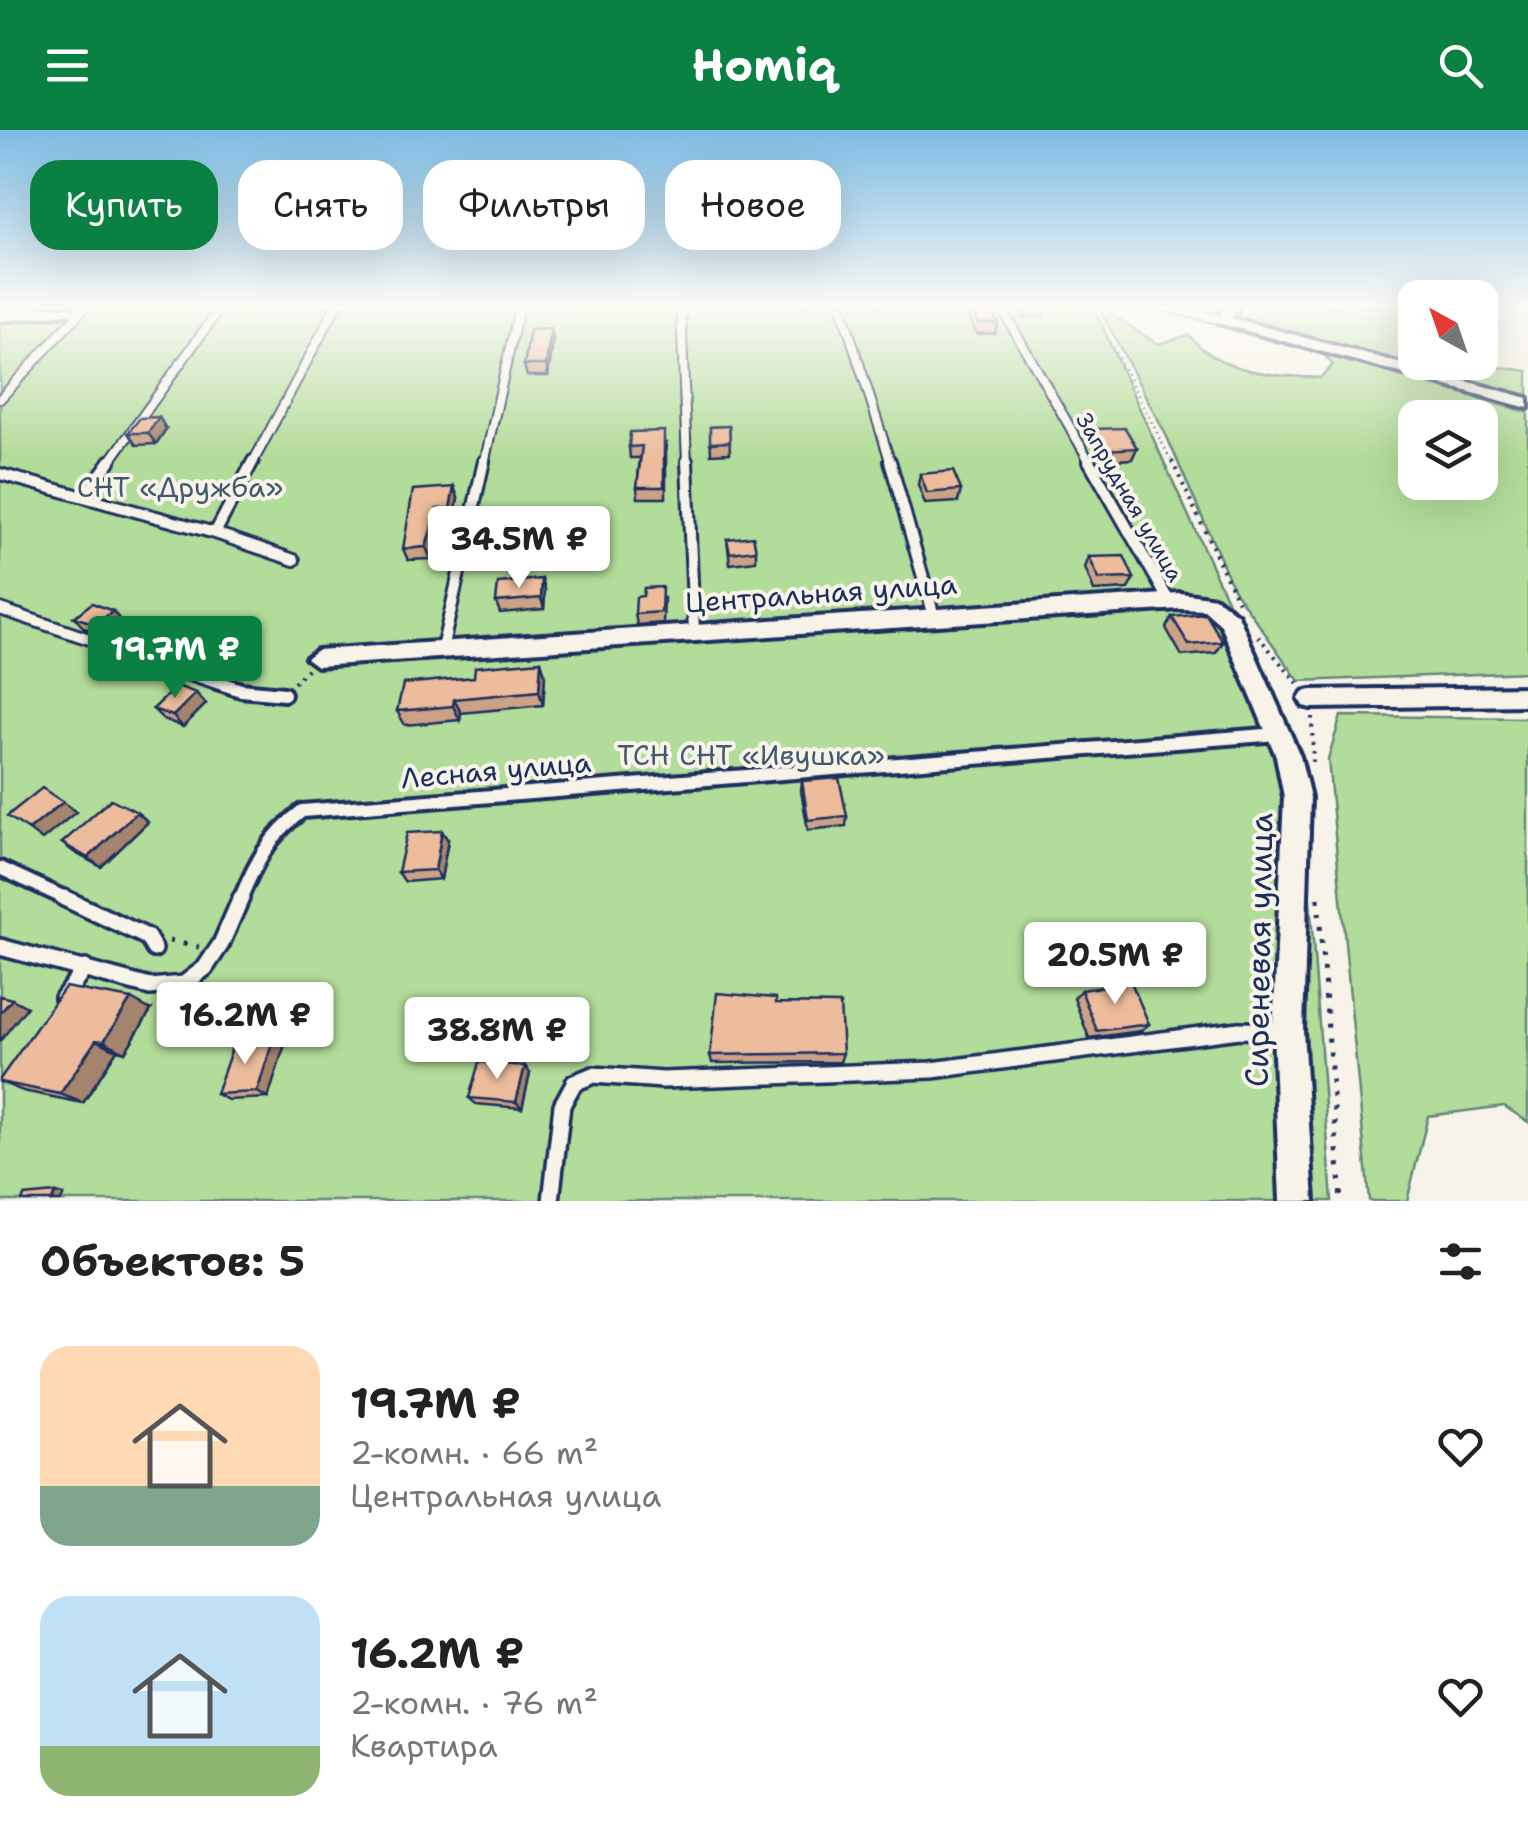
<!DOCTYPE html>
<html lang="ru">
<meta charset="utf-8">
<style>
body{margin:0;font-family:"Shantell Sans",sans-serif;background:#f6f6f6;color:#222;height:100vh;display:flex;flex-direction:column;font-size:38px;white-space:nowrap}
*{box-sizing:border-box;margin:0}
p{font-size:32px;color:#767676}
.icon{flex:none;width:55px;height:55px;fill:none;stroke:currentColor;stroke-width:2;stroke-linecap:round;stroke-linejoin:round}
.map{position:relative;height:1071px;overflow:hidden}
.side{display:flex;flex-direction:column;background:#fff;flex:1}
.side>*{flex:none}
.hud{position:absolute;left:30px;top:30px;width:1000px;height:90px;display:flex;gap:20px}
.needle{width:65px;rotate:320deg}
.buttons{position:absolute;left:1398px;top:150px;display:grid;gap:20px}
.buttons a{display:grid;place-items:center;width:100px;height:100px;border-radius:20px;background:#fff;box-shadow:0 10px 40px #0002;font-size:50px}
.price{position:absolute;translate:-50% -85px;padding:0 22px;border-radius:10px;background:#fff;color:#222;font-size:32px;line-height:65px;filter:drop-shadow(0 2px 5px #0008)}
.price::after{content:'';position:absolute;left:50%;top:60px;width:30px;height:22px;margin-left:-15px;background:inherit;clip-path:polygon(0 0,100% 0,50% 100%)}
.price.current{background:#0b8043;color:#fff}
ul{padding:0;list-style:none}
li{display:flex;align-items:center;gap:30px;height:250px;padding:0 40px}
li span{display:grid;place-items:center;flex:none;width:280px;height:200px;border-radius:30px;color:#555}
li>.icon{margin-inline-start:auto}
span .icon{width:120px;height:120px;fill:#fffc;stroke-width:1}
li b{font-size:42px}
h2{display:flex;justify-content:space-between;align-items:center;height:120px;padding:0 40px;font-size:42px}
.tag{padding:0 35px;border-radius:30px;background:#fff;box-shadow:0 10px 40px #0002;font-size:35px;line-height:90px}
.tag.current{background:#0b8043;color:#fff}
header{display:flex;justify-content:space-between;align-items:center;height:130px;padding:0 40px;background:#0b8043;color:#fff;font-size:45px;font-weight:700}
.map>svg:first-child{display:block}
.green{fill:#b2dc99;stroke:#66867c;stroke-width:2.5;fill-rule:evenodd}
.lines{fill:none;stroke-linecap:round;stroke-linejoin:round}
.lane-far3-casing{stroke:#1b2f5e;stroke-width:12}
.lane-far2-casing{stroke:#1b2f5e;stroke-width:16}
.lane-far1-casing{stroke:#1b2f5e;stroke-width:20}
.lane-casing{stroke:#1b2f5e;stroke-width:22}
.street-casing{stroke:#1b2f5e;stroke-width:8}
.secondary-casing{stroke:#1b2f5e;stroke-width:8}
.path-far2{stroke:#1b2f5e;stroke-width:2.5;stroke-dasharray:1 5;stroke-linecap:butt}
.path-far1{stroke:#1b2f5e;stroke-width:4;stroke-dasharray:2.5 6;stroke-linecap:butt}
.path{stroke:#1b2f5e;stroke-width:5;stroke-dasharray:4 10;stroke-linecap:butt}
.lane-far3{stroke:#f7f3e8;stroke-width:8}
.lane-far2{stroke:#f7f3e8;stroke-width:10}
.lane-far1{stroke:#f7f3e8;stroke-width:12}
.lane{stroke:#f7f3e8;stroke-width:15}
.street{fill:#f7f3e8;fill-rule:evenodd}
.secondary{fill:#f7f3e8;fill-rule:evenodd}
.wall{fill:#cba286;stroke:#1b2f5e;stroke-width:2.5}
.shaded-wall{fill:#a5846d;stroke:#1b2f5e;stroke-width:2.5}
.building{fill:#ecbc9c;stroke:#1b2f5e;stroke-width:2.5}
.labels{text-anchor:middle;stroke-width:8;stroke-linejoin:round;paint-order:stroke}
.far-street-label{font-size:22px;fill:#1b2f5e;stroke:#f7f3e8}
.park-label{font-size:28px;fill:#415a6d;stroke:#f7f3e8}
.street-label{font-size:28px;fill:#1b2f5e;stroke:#f7f3e8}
.near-street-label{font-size:32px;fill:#1b2f5e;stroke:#f7f3e8}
</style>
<header><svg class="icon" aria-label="menu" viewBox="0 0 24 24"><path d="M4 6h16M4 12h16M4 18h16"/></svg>Homiq<svg class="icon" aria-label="search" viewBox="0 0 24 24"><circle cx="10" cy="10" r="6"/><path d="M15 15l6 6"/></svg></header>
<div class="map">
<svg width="1528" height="1071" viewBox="0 0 1528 1071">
<rect width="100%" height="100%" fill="#f7f3e8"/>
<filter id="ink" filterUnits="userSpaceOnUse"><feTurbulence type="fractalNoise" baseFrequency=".01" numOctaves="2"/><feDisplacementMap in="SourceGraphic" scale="20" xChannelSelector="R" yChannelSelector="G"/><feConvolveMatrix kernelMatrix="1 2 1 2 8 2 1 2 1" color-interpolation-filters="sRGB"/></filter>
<g filter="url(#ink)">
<!-- green -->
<path class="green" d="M0,177h1093l195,426 14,58 30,410h-1332z
M1099,177l59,37 31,-9c31,39 84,40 131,43l13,-13 -12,-13 207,61v259l-229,9 -65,-91 -67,-153zM1415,288h65v64h-65z
M1251,177h164v55h65v-7l20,12 28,4v28l-282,-80z
M1341,586l187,2v404l-24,-16 -76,10 -21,85h-38l-41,-442z"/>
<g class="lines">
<defs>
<path id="lane-far3" d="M681,177l6,157
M841,177l50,157
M1001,177l90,157
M1165,177l58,13
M0,269l85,-92
M108,334l113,-157
M252,334l84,-157
M484,334l35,-157"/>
<path id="lane-far2" d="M687,331l7,170
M890,331l44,155
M1089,331l80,140
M0,344l215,59 79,27
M85,366l25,-35
M215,403l38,-72
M0,479l146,49
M442,519l42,-188"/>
<path id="lane-far1" d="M139,526l102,34 43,4
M0,738l69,32
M240,770c15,-37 30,-65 62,-89l976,-77"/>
<path id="lane" d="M64,768l83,39 7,12
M0,817l150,40 34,-3 21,-16 16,-24 20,-46
M63,868l22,-30
M551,1071l11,-96 12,-22 19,-8 70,5 269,-10 307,-40 45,1"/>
<path id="street" d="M1225,177h14l-7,11 296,80v10l-310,-85 -2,-3z
M1180,463l36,5 22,17 62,141 10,41 -7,234 11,170h-34l-7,-170 11,-234 -8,-41 -55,-131 -17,-15 -24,-1 -863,57 -11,-8 11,-8z
M1528,557v18l-217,3 -8,-2 -4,-7 4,-7 8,-2z"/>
<path id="secondary" d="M19,177h67l-10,6 -76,8v-12z"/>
</defs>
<!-- lane-far3 casing -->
<use href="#lane-far3" class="lane-far3-casing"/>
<!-- lane-far2 casing -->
<use href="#lane-far2" class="lane-far2-casing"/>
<!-- lane-far1 casing -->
<use href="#lane-far1" class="lane-far1-casing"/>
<!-- lane casing -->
<use href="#lane" class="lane-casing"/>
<!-- street casing -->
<use href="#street" class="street-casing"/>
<!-- secondary casing -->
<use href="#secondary" class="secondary-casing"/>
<!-- path-far2 -->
<path class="path-far2" d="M1102,177l3,24 68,133"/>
<!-- path-far1 -->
<path class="path-far1" d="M1172,331l66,141
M1258,506l42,50
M294,553l14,-15
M1312,587l1,50"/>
<!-- path -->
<path class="path" d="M1318,768l23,303
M169,811l30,6"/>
<!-- lane-far3 -->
<use href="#lane-far3" class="lane-far3"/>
<!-- lane-far2 -->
<use href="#lane-far2" class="lane-far2"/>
<!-- lane-far1 -->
<use href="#lane-far1" class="lane-far1"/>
<!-- lane -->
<use href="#lane" class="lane"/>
<!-- street -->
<use href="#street" class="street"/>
<!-- secondary -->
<use href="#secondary" class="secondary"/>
</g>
<!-- wall -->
<path class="wall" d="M965,177h24l9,16 -3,10 -19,1z
M1017,177h29l-3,9 -21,1z
M553,210l-5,36h-21l-3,-11z
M729,296l1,27 -19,1 -1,-27z
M166,299l-10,15 -20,1 -8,-12z
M1095,299l42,19 -5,11 -30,2 -11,-20z
M666,313v55h-28l-1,-11 3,-29h-10l-1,-11z
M920,344l41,16 -3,12 -33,2 -7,-19z
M454,357l4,11 -4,22 -12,1 -11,38 -23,1 -5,-11z
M529,392l-1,15 -30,3 -4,-12z
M727,409l29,11v11l-26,3z
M1089,427l45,21 -6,11 -34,2 -9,-23z
M542,449l3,11 -1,19 -44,4 -4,-11z
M643,466l21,2 -1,25 -26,2 -2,-11z
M74,487l48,6 -16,12 -22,-7z
M1172,487l51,25 -7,11 -34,3 -16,-28z
M541,531l4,14 -2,30 -82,8 -1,7 -55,5 -8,-14 77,-34z
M196,563l10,11 -23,23 -20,-8 -10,-10z
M802,651l45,35 -1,10 -38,4 -7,-39z
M137,682l11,10 -47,45 -26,-14 -13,-10z
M448,710l-7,39 -36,3 -7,-10z
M1081,860l68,34 -8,7 -52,7 -15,-40z
M776,873l67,50 -3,9 -128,1 -2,-8z
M151,880l-26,42 -8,-2 -34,53 -60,-12 -23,-9z
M273,910l11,7 -16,51 -40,2 -12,-6z
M530,943l-8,35 -46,-4 -7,-6z"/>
<!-- shaded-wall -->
<path class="shaded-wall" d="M551,199l2,11 -5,36 -2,-11z
M159,287l7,12 -10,15 -8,-11z
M454,357l4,11 -4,22 -4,-12z
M437,379l5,12 -11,38 -5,-12z
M526,381l3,11 -1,15 -3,-11z
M542,449l3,11 -1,19 -3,-11z
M113,481l9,12 -16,12 -10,-11z
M541,531l4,14 -2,30 -4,-14z
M196,563l10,11 -23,23 -10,-11z
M454,569l7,14 -1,7 -7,-14z
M63,672l13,10 -34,28 -13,-10z
M137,682l11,10 -47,45 -13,-9z
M442,701l6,9 -7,39 -6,-9z
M12,869l15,8 -27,34v-28z
M131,869l20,11 -26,42 -21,-11z
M96,910l21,10 -34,53 -23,-9z
M273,910l11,7 -16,51 -11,-6z
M525,936l5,7 -8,35 -6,-6z
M55,1063l9,2 -3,6h-9z"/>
<!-- building -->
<path class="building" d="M971,177h18l9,16h-20z
M551,199l-5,36h-22l6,-35z
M159,287l-11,16h-20l12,-15z
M729,296l1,16 -20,1v-16z
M1125,298l12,20 -31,2 -11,-21z
M664,301v56h-27l5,-41 -13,1 1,-15z
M953,341l8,19 -34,3 -7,-19z
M454,357l-4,21 -13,1 -11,38 -23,2 10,-59z
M526,381l-1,15 -31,2 2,-15z
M753,406l3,14 -26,3 -3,-14z
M1124,426l10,22 -35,1 -10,-22z
M542,449l-1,19 -45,4 2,-19z
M662,457l-1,25 -26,2 1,-17 7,-1 1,-8z
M92,473l21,8 -17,13 -22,-7z
M1206,484l17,28 -34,3 -17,-28z
M541,531l-2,30 -85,8 -1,7 -56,5 6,-27 71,-7 1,-10z
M177,556l19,7 -23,23 -20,-7z
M839,648l8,38 -39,4 -6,-39z
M42,658l21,14 -34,28 -22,-14z
M111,669l26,13 -49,46 -26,-15z
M442,701l-7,39 -37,2 9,-39z
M1131,852l18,42 -52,7 -16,-41z
M65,857l66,12 -27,42 -8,-1 -36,54 -60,-12v-3z
M717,863l59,5v5l64,1 3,49 -133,2z
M0,866l12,3 -12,14z
M273,910l-16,52 -41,2 18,-52z
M479,932l46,4 -9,36 -47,-4z
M55,1063l-3,8h-30l2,-5z"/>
</g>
<!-- sky -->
<linearGradient id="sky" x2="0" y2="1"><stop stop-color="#7dbce4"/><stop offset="0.54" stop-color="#fbfaf5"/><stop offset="1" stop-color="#fbfaf5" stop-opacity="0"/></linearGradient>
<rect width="1528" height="327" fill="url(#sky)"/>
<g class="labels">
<!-- far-street labels -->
<g class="far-street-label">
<text transform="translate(1130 367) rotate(60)" y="8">Запрудная улица</text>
</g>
<!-- park labels -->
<g class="park-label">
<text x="180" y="367">СНТ «Дружба»</text>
<text x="751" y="635">ТСН СНТ «Ивушка»</text>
</g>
<!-- street labels -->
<g class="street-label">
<text transform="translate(821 463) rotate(-4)" y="10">Центральная улица</text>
<text transform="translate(496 640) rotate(-5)" y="10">Лесная улица</text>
</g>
<!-- near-street labels -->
<g class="near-street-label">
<text transform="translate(1259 820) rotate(-89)" y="11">Сиреневая улица</text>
</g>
</g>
</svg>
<div class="buttons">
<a><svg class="needle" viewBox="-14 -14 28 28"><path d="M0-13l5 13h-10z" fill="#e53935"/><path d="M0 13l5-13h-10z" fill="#767676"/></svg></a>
<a><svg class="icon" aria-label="layers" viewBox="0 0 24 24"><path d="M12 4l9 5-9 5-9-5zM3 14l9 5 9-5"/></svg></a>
</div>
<b class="price" style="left:519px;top:461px">34.5M ₽</b>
<b class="price current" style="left:175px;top:571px">19.7M ₽</b>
<b class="price" style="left:1115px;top:877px">20.5M ₽</b>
<b class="price" style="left:245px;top:937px">16.2M ₽</b>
<b class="price" style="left:497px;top:952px">38.8M ₽</b>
<div class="hud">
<a class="tag current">Купить</a>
<a class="tag">Снять</a>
<a class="tag">Фильтры</a>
<a class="tag">Новое</a>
</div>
</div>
<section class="side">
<h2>Объектов: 5<svg class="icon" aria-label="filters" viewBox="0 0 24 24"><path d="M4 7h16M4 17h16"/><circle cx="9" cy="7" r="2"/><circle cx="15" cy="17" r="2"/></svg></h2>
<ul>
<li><span style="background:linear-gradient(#ffd9b3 70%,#7fa58c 0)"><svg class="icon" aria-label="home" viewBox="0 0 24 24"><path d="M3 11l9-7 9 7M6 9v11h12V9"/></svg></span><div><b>19.7M ₽</b><p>2-комн. · 66 m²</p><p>Центральная улица</p></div><svg class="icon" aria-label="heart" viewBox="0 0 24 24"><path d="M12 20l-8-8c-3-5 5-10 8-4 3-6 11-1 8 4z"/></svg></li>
<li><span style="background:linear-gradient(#bfe0f5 75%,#8fb573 0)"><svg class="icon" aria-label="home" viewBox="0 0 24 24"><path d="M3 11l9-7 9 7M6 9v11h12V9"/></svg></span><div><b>16.2M ₽</b><p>2-комн. · 76 m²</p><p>Квартира</p></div><svg class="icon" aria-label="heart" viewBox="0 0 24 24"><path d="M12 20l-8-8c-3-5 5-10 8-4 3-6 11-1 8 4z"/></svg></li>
</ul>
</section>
